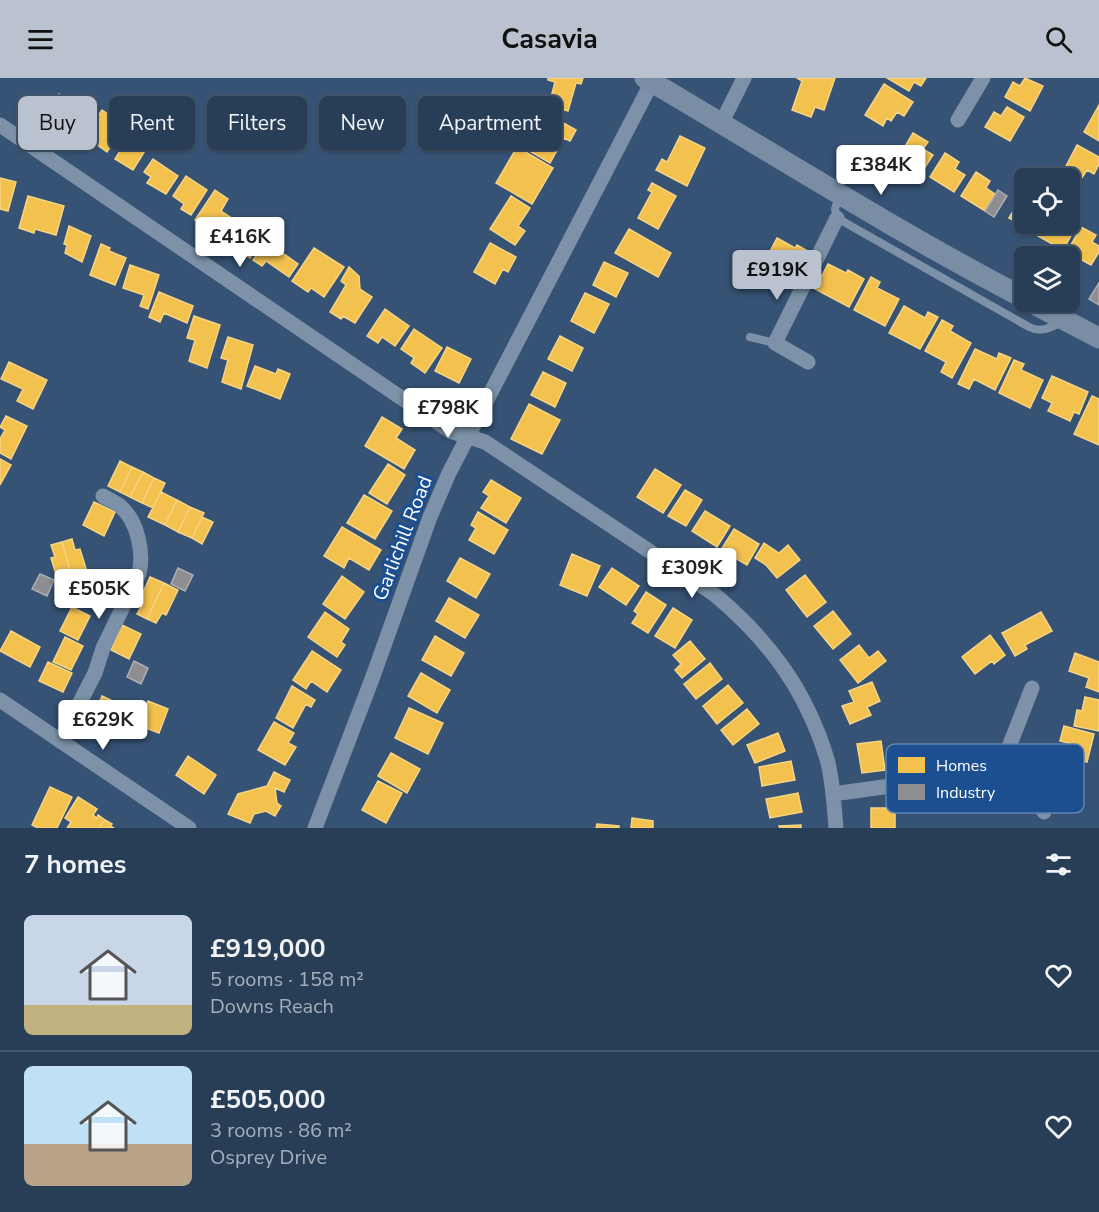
<!DOCTYPE html>
<meta charset="utf-8">
<style>
body{margin:0;font-family:"Nunito Sans",sans-serif;background:#30455d;color:#f1f3f6;height:100vh;display:flex;flex-direction:column;font-size:22px;white-space:nowrap}
*{box-sizing:border-box;margin:0}
p{font-size:20px;color:#a5aeba}
.icon{flex:none;width:33px;height:33px;fill:none;stroke:currentColor;stroke-width:2;stroke-linecap:round;stroke-linejoin:round}
.map{position:relative;height:750px;overflow:hidden}
.drawer{display:flex;flex-direction:column;background:#283e57;flex:1}
.drawer>*{flex:none}
.hud{position:absolute;left:18px;top:18px;width:600px;height:54px;display:flex;gap:12px}
.buttons{position:absolute;left:1014px;top:90px;display:grid;gap:12px}
.buttons a{display:grid;place-items:center;width:66px;height:66px;border-radius:9px;background:#283e57;box-shadow:0 2px 4px #0004,0 0 0 2px #44576d;font-size:30px}
.price{position:absolute;translate:-50% -51px;padding:0 14px;border-radius:6px;background:#fff;color:#222;font-size:20px;line-height:39px;filter:drop-shadow(0 2px 3px #0008)}
.price::after{content:'';position:absolute;left:50%;top:36px;width:18px;height:14px;margin-left:-9px;background:inherit;clip-path:polygon(0 0,100% 0,50% 100%)}
.price.active{background:#b9c2ce;color:#111}
ul{padding:0;list-style:none}
li{display:flex;align-items:center;gap:18px;height:150px;padding:0 24px}
li+li{border-top:2px solid #44576d}
li span{display:grid;place-items:center;flex:none;width:168px;height:120px;border-radius:9px;color:#555}
li>.icon{margin-inline-start:auto}
span .icon{width:72px;height:72px;fill:#fffc;stroke-width:1}
li b{font-size:26px}
h2{display:flex;justify-content:space-between;align-items:center;height:72px;padding:0 24px;font-size:26px}
.chip{padding:0 21px;border-radius:9px;background:#283e57;box-shadow:0 2px 4px #0004,0 0 0 2px #44576d;font-size:21px;line-height:54px}
.chip.active{background:#b9c2ce;color:#111}
header{display:flex;justify-content:space-between;align-items:center;height:78px;padding:0 24px;background:#b9c2ce;color:#111;font-size:27px;font-weight:700}
.map>svg:first-child{display:block}
.homes{fill:#f2c14e;stroke:#f6d483;stroke-width:1.5}
.industry{fill:#8d8d92;stroke:#afafb3;stroke-width:1.5}
.lines{fill:none;stroke-linecap:round;stroke-linejoin:round}
.service{stroke:#7d92a8;stroke-width:8}
.minor{stroke:#7d92a8;stroke-width:15}
.secondary{stroke:#798da4;stroke-width:21}
.labels{text-anchor:middle;stroke-width:6;stroke-linejoin:round;paint-order:stroke}
.street-label{font-size:20px;fill:#fff;stroke:#1b4f8f}
.key{fill:#1b4f8f;stroke:#5f84b1;stroke-width:1.5}
.key-label{font-size:16px;fill:#fff}
</style>
<header><svg class="icon" aria-label="menu" viewBox="0 0 24 24"><path d="M4 6h16M4 12h16M4 18h16"/></svg>Casavia<svg class="icon" aria-label="search" viewBox="0 0 24 24"><circle cx="10" cy="10" r="6"/><path d="M15 15l6 6"/></svg></header>
<div class="map">
<svg width="1099" height="750" viewBox="0 0 1099 750">
<rect width="100%" height="100%" fill="#365274"/>
<!-- homes -->
<path class="homes" d="M548,0h35l-2,6 -5,-1 -8,28 -19,-6 6,-23 -7,-2z
M797,0h38l-11,32 -9,-3 -4,10 -19,-7 10,-29z
M887,0h39l-5,8 -7,-4 -5,9z
M1025,0l18,8 -13,25 -25,-14 8,-15 7,4z
M884,6l29,18 -9,14 -7,-4 -6,9 -4,-3 -4,8 -18,-11z
M59,16l29,19 -11,18 -29,-19z
M1099,27v36l-15,-9z
M1007,29l17,10 -14,24 -25,-14 9,-15 7,4z
M102,32l13,9 -5,8 9,6 -12,19 -22,-16z
M546,35l30,17 -6,11 -6,-3 -14,25 -24,-14z
M133,52l18,11 -18,29 -18,-11z
M913,55l15,9 -5,7 10,6 -11,17 -24,-14z
M680,58l25,12 -18,38 -31,-16 6,-11 5,3z
M1077,67l22,12v7l-5,10 -7,-4 -6,9 -17,-9z
M517,69l36,21 -21,36 -36,-21z
M945,75l14,9 -4,7 10,6 -11,17 -24,-15z
M153,81l25,17 -12,18 -19,-11 4,-6 -7,-5z
M976,94l14,9 -4,7 9,6 -10,17 -24,-15z
M186,98l21,14 -16,25 -10,-6 3,-5 -11,-8z
M0,100l16,4 -8,29 -8,-2z
M652,105l24,13 -18,33 -20,-11 14,-26 -4,-2z
M215,112l13,9 -7,12 9,6 -12,18 -23,-15z
M1023,116l1,30h14l-4,8 -25,-14z
M28,118l36,10 -8,29 -21,-6 -1,4 -15,-5z
M511,118l19,12 -12,18 7,5 -10,14 -25,-16z
M257,142l13,9 -20,29 -22,-15 12,-18 9,6z
M1045,146h20l-2,3 10,5 -10,18 -25,-14z
M69,148l22,10 -9,26 -17,-9 2,-8 -3,-1z
M1081,149l15,8 -4,7 7,4v6l-8,13 -24,-13z
M629,151l42,24 -13,24 -43,-24z
M777,160l18,10 2,-3 16,9 -15,27 -34,-18z
M266,163l32,23 -9,13 -23,-16 -4,5 -9,-6z
M490,165l26,14 -8,15 -5,-3 -8,15 -21,-12z
M101,166l9,4 -1,3 17,7 -11,27 -25,-10z
M314,170l30,19 -20,30 -13,-9 -3,4 -16,-11z
M604,184l24,11 -12,24 -23,-12z
M828,186l18,9 2,-3 16,9 -15,28 -34,-18z
M130,187l29,10 -11,34 -8,-3 4,-11 -21,-7z
M349,189l10,9 1,13 12,8 -17,26 -12,-7 -2,3 -11,-7 16,-27 -5,-4z
M871,199l9,5 -3,6 22,11 -14,27 -31,-16z
M159,214l34,14 -6,17 -23,-10 -4,9 -11,-5z
M585,215l24,11 -15,29 -23,-12z
M904,228l21,12 3,-6 10,5 -18,32 -31,-16z
M385,231l24,17 -14,20 -13,-9 -4,6 -11,-7z
M194,238l26,9 -13,43 -18,-7 6,-21 -8,-2z
M942,242l11,6 -3,5 21,12 -19,35 -11,-6 5,-10 -21,-11z
M414,251l28,19 -17,25 -14,-10 3,-5 -13,-9z
M560,258l23,12 -11,23 -24,-12z
M228,259l25,8 -12,44 -19,-7 6,-22 -7,-2z
M447,269l24,12 -12,24 -24,-12z
M975,271l22,10 2,-6 12,5 -16,32 -21,-11 -5,10 -11,-5z
M1014,282l10,4 -3,6 22,10 -13,28 -31,-15z
M9,284l38,18 -14,29 -16,-8 6,-12 -22,-10z
M255,288l21,8 2,-5 12,5 -10,25 -33,-13z
M543,294l23,11 -11,24 -24,-12z
M1052,298l36,16 -9,22 -5,-2 -4,9 -22,-10 4,-8 -10,-5z
M1092,318l7,3v46l-25,-11z
M529,326l31,16 -18,34 -31,-15z
M6,338l21,10 -16,33 -11,-6v-14l5,-9 -5,-3z
M382,339l20,12 -6,9 19,12 -11,19 -39,-23z
M0,381l11,6 -11,20z
M120,383l12,6 -12,25 -12,-6z
M388,386l17,11 -18,29 -18,-11z
M132,389l11,5 -13,25 -10,-5z
M655,391l26,16 -18,28 -26,-16z
M143,394l11,6 -12,25 -12,-6z
M154,400l11,5 -12,25 -11,-5z
M491,402l30,18 -15,25 -25,-15 8,-12 -6,-4z
M685,412l17,10 -16,26 -18,-10z
M161,414l16,8 -12,25 -17,-8z
M364,417l28,16 -17,28 -28,-16z
M177,422l13,7 -12,25 -13,-7z
M94,424l21,10 -11,24 -21,-11z
M190,429l14,6 -12,25 -14,-6z
M705,433l25,15 -13,21 -25,-16z
M478,434l30,18 -14,24 -25,-14 7,-12 -5,-3z
M202,439l11,5 -11,22 -10,-6z
M342,449l39,23 -12,20 -20,-12 -5,10 -20,-12z
M734,451l25,15 -12,21 -26,-15z
M72,461l3,11 5,-1 8,26 -15,5 -11,-38z
M62,464l11,38 -14,4 -8,-26 4,-1 -4,-12z
M764,465l15,10 9,-8 12,15 -23,18 -11,-13 -11,-7z
M572,476l28,12 -13,30 -27,-11z
M460,480l30,16 -14,24 -29,-17z
M612,490l27,18 -13,19 -27,-18z
M805,497l21,27 -19,15 -21,-27z
M342,498l22,16 -19,27 -22,-15z
M150,499l14,6 -17,36 -10,-5 6,-11 -4,-2z
M164,505l14,7 -12,25 -4,-2 -6,10 -9,-4z
M646,514l20,13 -18,28 -16,-10 6,-9 -4,-3z
M449,520l30,17 -14,23 -29,-17z
M72,529l18,9 -12,24 -18,-9z
M673,530l19,12 -17,28 -20,-12z
M833,533l18,23 -18,15 -19,-23z
M325,534l24,17 -8,13 4,3 -8,12 -29,-20z
M1041,534l11,19 -27,14 2,4 -12,7 -13,-23z
M122,547l19,9 -12,25 -18,-9z
M11,553l29,16 -10,20 -30,-16z
M990,557l15,20 -11,9 -2,-3 -17,13 -13,-17z
M435,558l29,17 -13,23 -29,-16z
M65,559l18,9 -12,24 -18,-8z
M690,563l15,18 -23,19 -7,-8 6,-6 -8,-9z
M859,567l10,13 9,-7 8,10 -28,22 -18,-23z
M312,573l29,19 -14,22 -16,-11 -5,8 -13,-9z
M1075,575l24,9v30l-13,-5 3,-9 -20,-7z
M48,584l24,11 -9,19 -24,-11z
M710,585l12,16 -26,20 -12,-15z
M421,595l29,17 -13,23 -29,-17z
M872,604l8,19 -13,6 4,8 -21,9 -8,-18 12,-4 -5,-11z
M728,607l15,18 -26,21 -14,-18z
M292,608l23,14 -4,7 -5,-3 -13,24 -17,-10z
M102,618l24,11 -9,19 -23,-11z
M1085,619l14,3v31l-25,-5 3,-16 5,1z
M148,623l20,8 -9,24 -21,-8z
M409,630l34,15 -15,31 -33,-16z
M747,631l12,15 -26,21 -12,-15z
M274,644l20,11 -6,10 8,4 -11,18 -27,-15z
M1064,648l30,8 -7,28 -21,-5 3,-14 -9,-2z
M778,655l7,18 -30,12 -8,-18z
M881,663l4,29 -23,3 -5,-29z
M391,675l29,16 -13,24 -29,-17z
M188,678l28,19 -12,19 -28,-19z
M791,683l4,19 -33,6 -3,-19z
M274,694l16,8 -6,12 -9,-4 2,15 4,3 -6,10 -9,-5 -12,3 -4,9 -22,-9 10,-20 29,-8z
M378,703l24,12 -16,30 -24,-13z
M50,709l22,10 -15,31h-19l-6,-3z
M798,715l4,19 -32,6 -4,-19z
M78,719l19,12 -4,6 4,3 1,-3 7,5 -6,8h-32l4,-6 -6,-4z
M871,730h24v20h-24z
M632,740l21,3v7h-22z
M105,742l7,4 -2,2 4,2h-15z
M597,746l22,2v2h-23z
M801,747v3h-21l-1,-2z"/>
<!-- industry -->
<path class="industry" d="M998,112l9,6 -13,21 -9,-6z
M1099,205v22l-10,-6z
M178,490l15,7 -8,16 -14,-7z
M40,496l14,6 -7,16 -15,-7z
M94,510l14,7 -7,16 -14,-7z
M134,583l14,7 -7,16 -14,-7z"/>
<g class="lines">
<!-- service -->
<path class="service" d="M839,118l-4,13 2,9 192,109c12,6 21,1 33,-5
M750,259l25,6"/>
<!-- minor -->
<path class="minor" d="M958,42l25,-42
M721,46l23,-46
M0,47l450,306 35,11 229,152c55,46 92,96 113,165 6,22 7,46 9,69
M808,284l-33,-19 62,-125
M1032,610l-27,69 39,55
M0,622l189,128
M60,663l35,-68 8,-25 36,-74c5,-21 -1,-53 -19,-68 -5,-4 -12,-7 -17,-10
M833,716l108,-15 32,-20 32,-2
M315,750l57,-149 58,-162 19,-44 203,-391"/>
<!-- secondary -->
<path class="secondary" d="M645,0c126,74 250,153 379,220
M1030,224l69,36"/>
</g>
<g class="labels">
<!-- street labels -->
<g class="street-label">
<text transform="translate(402 460) rotate(-69)" y="7">Garlichill Road</text>
</g>
</g>
<!-- legend -->
<rect x="886" y="666" width="198" height="69" rx="9" class="key"/>
<rect x="898" y="679" width="27" height="16" fill="#f2c14e"/>
<rect x="898" y="706" width="27" height="16" fill="#8d8d92"/>
<g class="key-label">
<text x="936" y="693">Homes</text>
<text x="936" y="720">Industry</text>
</g>
</svg>
<div class="buttons">
<a><svg class="icon" aria-label="locate" viewBox="0 0 24 24"><circle cx="12" cy="12" r="6"/><path d="M12 2v4M12 18v4M2 12h4M18 12h4"/></svg></a>
<a><svg class="icon" aria-label="layers" viewBox="0 0 24 24"><path d="M12 4l9 5-9 5-9-5zM3 14l9 5 9-5"/></svg></a>
</div>
<b class="price" style="left:881px;top:118px">£384K</b>
<b class="price" style="left:240px;top:190px">£416K</b>
<b class="price active" style="left:777px;top:223px">£919K</b>
<b class="price" style="left:448px;top:361px">£798K</b>
<b class="price" style="left:692px;top:521px">£309K</b>
<b class="price" style="left:99px;top:542px">£505K</b>
<b class="price" style="left:103px;top:673px">£629K</b>
<div class="hud">
<a class="chip active">Buy</a>
<a class="chip">Rent</a>
<a class="chip">Filters</a>
<a class="chip">New</a>
<a class="chip">Apartment</a>
</div>
</div>
<section class="drawer">
<h2>7 homes<svg class="icon" aria-label="filters" viewBox="0 0 24 24"><path d="M4 7h16M4 17h16"/><circle cx="9" cy="7" r="2"/><circle cx="15" cy="17" r="2"/></svg></h2>
<ul>
<li><span style="background:linear-gradient(#c9d6e8 75%,#c2b280 0)"><svg class="icon" aria-label="home" viewBox="0 0 24 24"><path d="M3 11l9-7 9 7M6 9v11h12V9"/></svg></span><div><b>£919,000</b><p>5 rooms · 158 m²</p><p>Downs Reach</p></div><svg class="icon" aria-label="heart" viewBox="0 0 24 24"><path d="M12 20l-8-8c-3-5 5-10 8-4 3-6 11-1 8 4z"/></svg></li>
<li><span style="background:linear-gradient(#bfe0f5 65%,#b9a48a 0)"><svg class="icon" aria-label="home" viewBox="0 0 24 24"><path d="M3 11l9-7 9 7M6 9v11h12V9"/></svg></span><div><b>£505,000</b><p>3 rooms · 86 m²</p><p>Osprey Drive</p></div><svg class="icon" aria-label="heart" viewBox="0 0 24 24"><path d="M12 20l-8-8c-3-5 5-10 8-4 3-6 11-1 8 4z"/></svg></li>
</ul>
</section>
